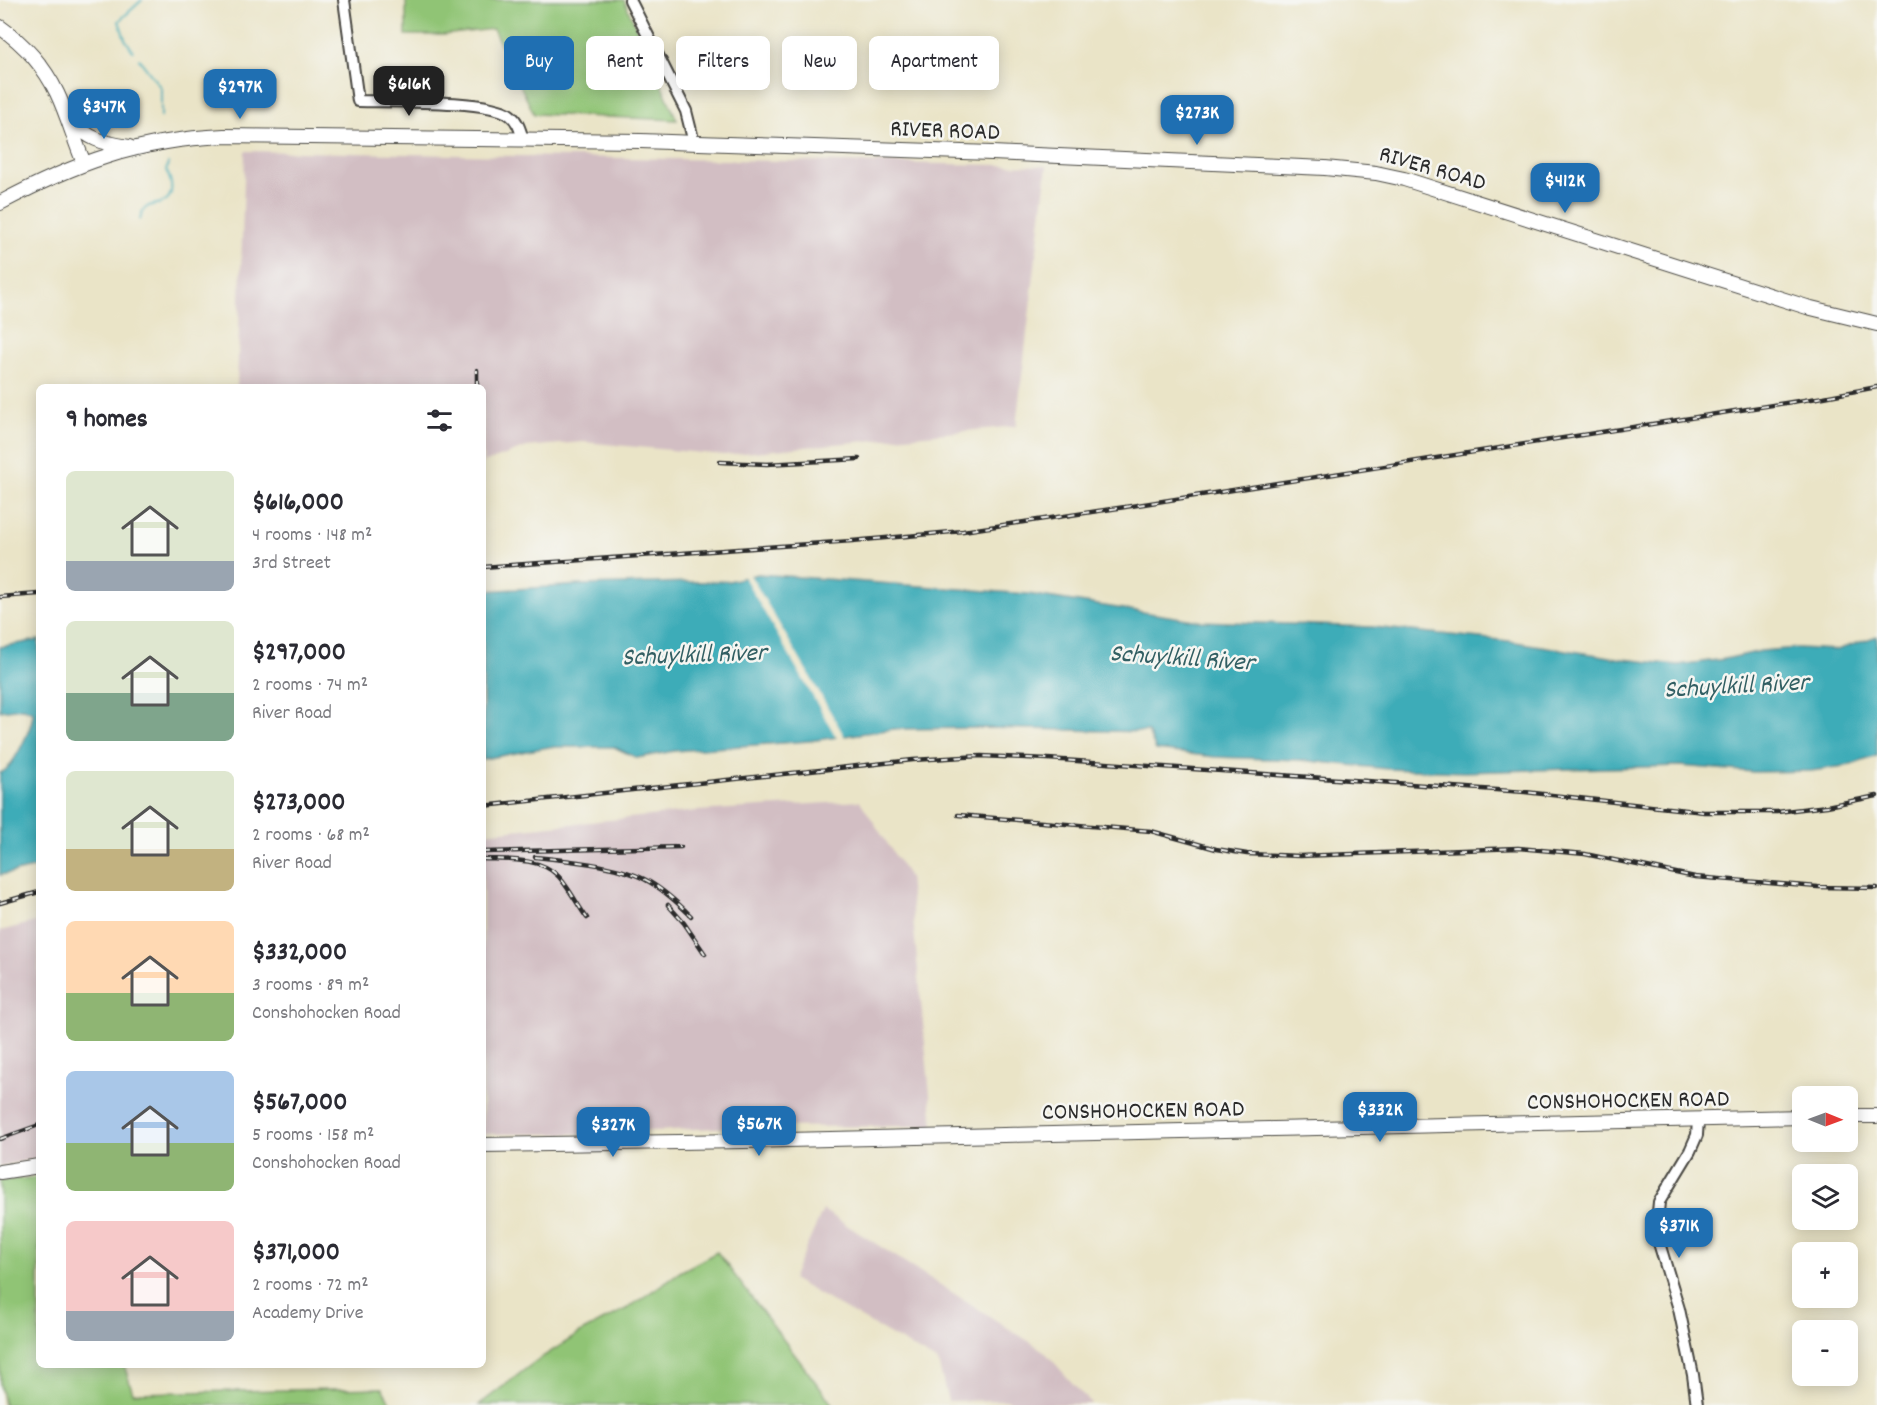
<!DOCTYPE html>
<meta charset="utf-8">
<style>
body{margin:0;font-family:Dekko,sans-serif;background:#f2f2f3;color:#2b2b33;height:100vh;display:flex;flex-direction:column;font-size:22px;white-space:nowrap}
*{box-sizing:border-box;margin:0}
p{font-size:20px;color:#7c7c81}
.icon{flex:none;width:33px;height:33px;fill:none;stroke:currentColor;stroke-width:2;stroke-linecap:round;stroke-linejoin:round}
.map{position:relative;flex:1;overflow:hidden}
.sheet{position:absolute;left:36px;top:384px;width:450px;height:984px;display:flex;flex-direction:column;background:#fff;border-radius:9px;box-shadow:0 3px 15px #0003}
.sheet>*{flex:none}
.hud{position:absolute;left:504px;top:36px;width:570px;height:54px;display:flex;gap:12px}
.needle{width:39px;rotate:91deg}
.buttons{position:absolute;left:1792px;top:1086px;display:grid;gap:12px}
.buttons a{display:grid;place-items:center;width:66px;height:66px;border-radius:9px;background:#fff;box-shadow:0 3px 15px #0003;font-size:30px}
.price{position:absolute;translate:-50% -51px;padding:0 14px;border-radius:12px;background:#1f6fb2;color:#fff;font-size:20px;line-height:39px;filter:drop-shadow(0 2px 3px #0008)}
.price::after{content:'';position:absolute;left:50%;top:36px;width:18px;height:14px;margin-left:-9px;background:inherit;clip-path:polygon(0 0,100% 0,50% 100%)}
.price.selected{background:#222;color:#fff}
ul{padding:0;list-style:none}
li{display:flex;align-items:center;gap:18px;height:150px;padding:0 30px}
li span{display:grid;place-items:center;flex:none;width:168px;height:120px;border-radius:9px;color:#555}
li>.icon{margin-inline-start:auto}
span .icon{width:72px;height:72px;fill:#fffc;stroke-width:1}
li b{font-size:26px}
h2{display:flex;justify-content:space-between;align-items:center;height:72px;padding:0 30px;font-size:26px}
.tag{padding:0 21px;border-radius:9px;background:#fff;box-shadow:0 3px 15px #0003;font-size:21px;line-height:54px}
.tag.selected{background:#1f6fb2;color:#fff}
.map>svg:first-child{display:block}
.industrial{fill:#d2bec3}
.green{fill:#90c475;stroke:#5e7850;stroke-width:1.5}
.water{fill:#3cacb8;stroke:#346c72;stroke-width:1.5}
.pier{fill:#eae4c7}
.lines{fill:none;stroke-linecap:round;stroke-linejoin:round}
.stream{stroke:#3cacb8;stroke-width:2}
.minor-casing{stroke:#484742;stroke-width:14}
.major-casing{stroke:#484742;stroke-width:16}
.minor{stroke:#fff;stroke-width:10}
.major{stroke:#fff;stroke-width:14}
.rail-casing{stroke:#2b2b2b;stroke-width:4.5}
.rail{stroke:#f6f6f2;stroke-width:2;stroke-dasharray:7;stroke-linecap:butt}
.labels{text-anchor:middle;stroke-width:5;stroke-linejoin:round;paint-order:stroke}
.street-label{font-size:24px;fill:#2b2b2b;stroke:#f6f6f2}
.water-label{font-size:26px;font-style:italic;fill:#325f63;stroke:#f6f6f2}
</style>
<div class="map">
<svg width="1877" height="1405" viewBox="0 0 1877 1405">
<rect width="100%" height="100%" fill="#f6f6f2"/>
<filter id="ink" filterUnits="userSpaceOnUse"><feTurbulence type="fractalNoise" baseFrequency=".0167" numOctaves="2"/><feDisplacementMap in="SourceGraphic" scale="12" xChannelSelector="R" yChannelSelector="G"/><feConvolveMatrix kernelMatrix="1 2 1 2 8 2 1 2 1" color-interpolation-filters="sRGB"/></filter>
<filter id="wash" filterUnits="userSpaceOnUse"><feTurbulence type="fractalNoise" baseFrequency=".008" numOctaves="4" result="noise"/><feDisplacementMap in="SourceGraphic" scale="24" xChannelSelector="R" yChannelSelector="G"/><feGaussianBlur stdDeviation="1.35" result="paint"/><feColorMatrix in="noise" values="0 0 0 0 0 0 0 0 0 0 0 0 0 0 0 0 0 1.4 0 .05"/><feComposite in="paint" operator="in"/></filter>
<g filter="url(#wash)">
<rect width="100%" height="100%" fill="#eae4c7"/>
<!-- industrial -->
<path class="industrial" d="M245,151l802,15 -31,260 -292,29 -141,-13 -56,5 -44,16v-76h-246z
M860,801l49,76 24,249 -195,1 -150,7h-105v-301l214,-22z
M39,921v237l-39,8v-235z
M823,1210l221,141 47,53 -77,1 -5,-5 -61,1 -10,-39 -146,-83z"/>
<!-- green -->
<path class="green" d="M406,0h218l53,120 -143,-6 -41,-85 -50,6h-37z
M39,1177v188h85l9,28 249,-5 10,17h-388l-4,-21v-203z
M717,1252l116,153h-354l57,-44 49,-31 43,-22 52,-36z"/>
<!-- water -->
<path class="water" d="M758,574l270,20 172,27 173,6 136,14 114,18 55,6 47,-6 36,-8 37,-3 39,2 40,-14v120l-26,9 -40,6 -57,1 -74,-6 -216,6 -76,-3 -89,-9 -84,-3 -59,-7 -8,-18 -160,-4 -94,1 -85,12 -135,10 -37,7 -23,-11h-65l-66,12v-168l98,-6 148,-4z
M39,640v227l-39,8v-102c13,-4 33,-47 33,-61l-10,-4 -23,3v-64z"/>
<!-- pier -->
<path class="pier" d="M749,573l56,95 41,71 -8,1 -95,-165z"/>
<g class="lines">
<!-- stream -->
<path class="stream" d="M133,51l-8,-12 -6,-18 23,-21
M139,59l22,29v29
M140,220c1,-5 2,-10 7,-13 4,-3 9,-2 14,-4 15,-5 11,-22 5,-33l2,-4v-3"/>
</g>
</g>
<g filter="url(#ink)">
<g class="lines">
<defs>
<path id="minor" d="M344,0l14,101c30,1 131,-2 152,14 8,6 10,15 13,24
M630,0l56,111 8,32
M1697,1405l-4,-30 -14,-66 -23,-76 3,-31 31,-51 7,-16 1,-15"/>
<path id="major" d="M0,27c24,17 44,39 57,66 11,23 17,47 27,70
M69,119c19,20 33,24 60,28
M0,203c75,-40 137,-63 224,-67l417,5 351,12 333,15 51,5 28,6 403,128 70,17
M1848,1116h29
M483,1145l260,-4 1060,-24
M0,1172l39,-6"/>
</defs>
<!-- minor casing -->
<use href="#minor" class="minor-casing"/>
<!-- major casing -->
<use href="#major" class="major-casing"/>
<!-- minor -->
<use href="#minor" class="minor"/>
<!-- major -->
<use href="#major" class="major"/>
<defs>
<path id="rail" d="M477,387v-17
M720,462l47,2 92,-5
M483,567l369,-26 111,-10 162,-24 699,-110 53,-10
M0,597l39,-3
M483,806l430,-46 68,-4 67,3 477,33 179,20h73l50,-6 50,-10
M958,815l193,16 65,18 31,5 53,2 218,-8 67,6 110,23 123,10 59,1
M483,852l198,-5
M535,857c31,3 82,8 109,22 18,9 33,23 47,37
M483,859c23,1 56,-2 74,16 10,9 21,31 30,43
M0,903l39,-11
M668,905l16,18 21,31
M0,1139l39,-14"/>
</defs>
<!-- rail casing -->
<use href="#rail" class="rail-casing"/>
<!-- rail -->
<use href="#rail" class="rail"/>
</g>
</g>
<g class="labels">
<!-- street labels -->
<g class="street-label">
<text transform="translate(945 129) rotate(2)" y="8">RIVER ROAD</text>
<text transform="translate(1433 167) rotate(16)" y="8">RIVER ROAD</text>
<text transform="translate(1628 1099) rotate(-1)" y="8">CONSHOHOCKEN ROAD</text>
<text transform="translate(1143 1109) rotate(-1)" y="8">CONSHOHOCKEN ROAD</text>
</g>
<!-- water labels -->
<g class="water-label">
<text transform="translate(694 653) rotate(-2)" y="9">Schuylkill River</text>
<text transform="translate(1182 656) rotate(4)" y="9">Schuylkill River</text>
<text transform="translate(1736 684) rotate(-3)" y="9">Schuylkill River</text>
</g>
</g>
</svg>
<div class="buttons">
<a><svg class="needle" viewBox="-14 -14 28 28"><path d="M0-13l5 13h-10z" fill="#e53935"/><path d="M0 13l5-13h-10z" fill="#7c7c81"/></svg></a>
<a><svg class="icon" aria-label="layers" viewBox="0 0 24 24"><path d="M12 4l9 5-9 5-9-5zM3 14l9 5 9-5"/></svg></a>
<a>+</a>
<a>−</a>
</div>
<b class="price selected" style="left:409px;top:117px">$616K</b>
<b class="price" style="left:240px;top:120px">$297K</b>
<b class="price" style="left:104px;top:140px">$347K</b>
<b class="price" style="left:1197px;top:146px">$273K</b>
<b class="price" style="left:1565px;top:214px">$412K</b>
<b class="price" style="left:1380px;top:1143px">$332K</b>
<b class="price" style="left:759px;top:1157px">$567K</b>
<b class="price" style="left:613px;top:1158px">$327K</b>
<b class="price" style="left:1679px;top:1259px">$371K</b>
<div class="hud">
<a class="tag selected">Buy</a>
<a class="tag">Rent</a>
<a class="tag">Filters</a>
<a class="tag">New</a>
<a class="tag">Apartment</a>
</div>
<section class="sheet">
<h2>9 homes<svg class="icon" aria-label="filters" viewBox="0 0 24 24"><path d="M4 7h16M4 17h16"/><circle cx="9" cy="7" r="2"/><circle cx="15" cy="17" r="2"/></svg></h2>
<ul>
<li><span style="background:linear-gradient(#dfe7d0 75%,#9aa5b1 0)"><svg class="icon" aria-label="home" viewBox="0 0 24 24"><path d="M3 11l9-7 9 7M6 9v11h12V9"/></svg></span><div><b>$616,000</b><p>4 rooms · 148 m²</p><p>3rd Street</p></div></li>
<li><span style="background:linear-gradient(#dfe7d0 60%,#7fa58c 0)"><svg class="icon" aria-label="home" viewBox="0 0 24 24"><path d="M3 11l9-7 9 7M6 9v11h12V9"/></svg></span><div><b>$297,000</b><p>2 rooms · 74 m²</p><p>River Road</p></div></li>
<li><span style="background:linear-gradient(#dfe7d0 65%,#c2b280 0)"><svg class="icon" aria-label="home" viewBox="0 0 24 24"><path d="M3 11l9-7 9 7M6 9v11h12V9"/></svg></span><div><b>$273,000</b><p>2 rooms · 68 m²</p><p>River Road</p></div></li>
<li><span style="background:linear-gradient(#ffd9b3 60%,#8fb573 0)"><svg class="icon" aria-label="home" viewBox="0 0 24 24"><path d="M3 11l9-7 9 7M6 9v11h12V9"/></svg></span><div><b>$332,000</b><p>3 rooms · 89 m²</p><p>Conshohocken Road</p></div></li>
<li><span style="background:linear-gradient(#a9c7e8 60%,#8fb573 0)"><svg class="icon" aria-label="home" viewBox="0 0 24 24"><path d="M3 11l9-7 9 7M6 9v11h12V9"/></svg></span><div><b>$567,000</b><p>5 rooms · 158 m²</p><p>Conshohocken Road</p></div></li>
<li><span style="background:linear-gradient(#f6c9c9 75%,#9aa5b1 0)"><svg class="icon" aria-label="home" viewBox="0 0 24 24"><path d="M3 11l9-7 9 7M6 9v11h12V9"/></svg></span><div><b>$371,000</b><p>2 rooms · 72 m²</p><p>Academy Drive</p></div></li>
</ul>
</section>
</div>
